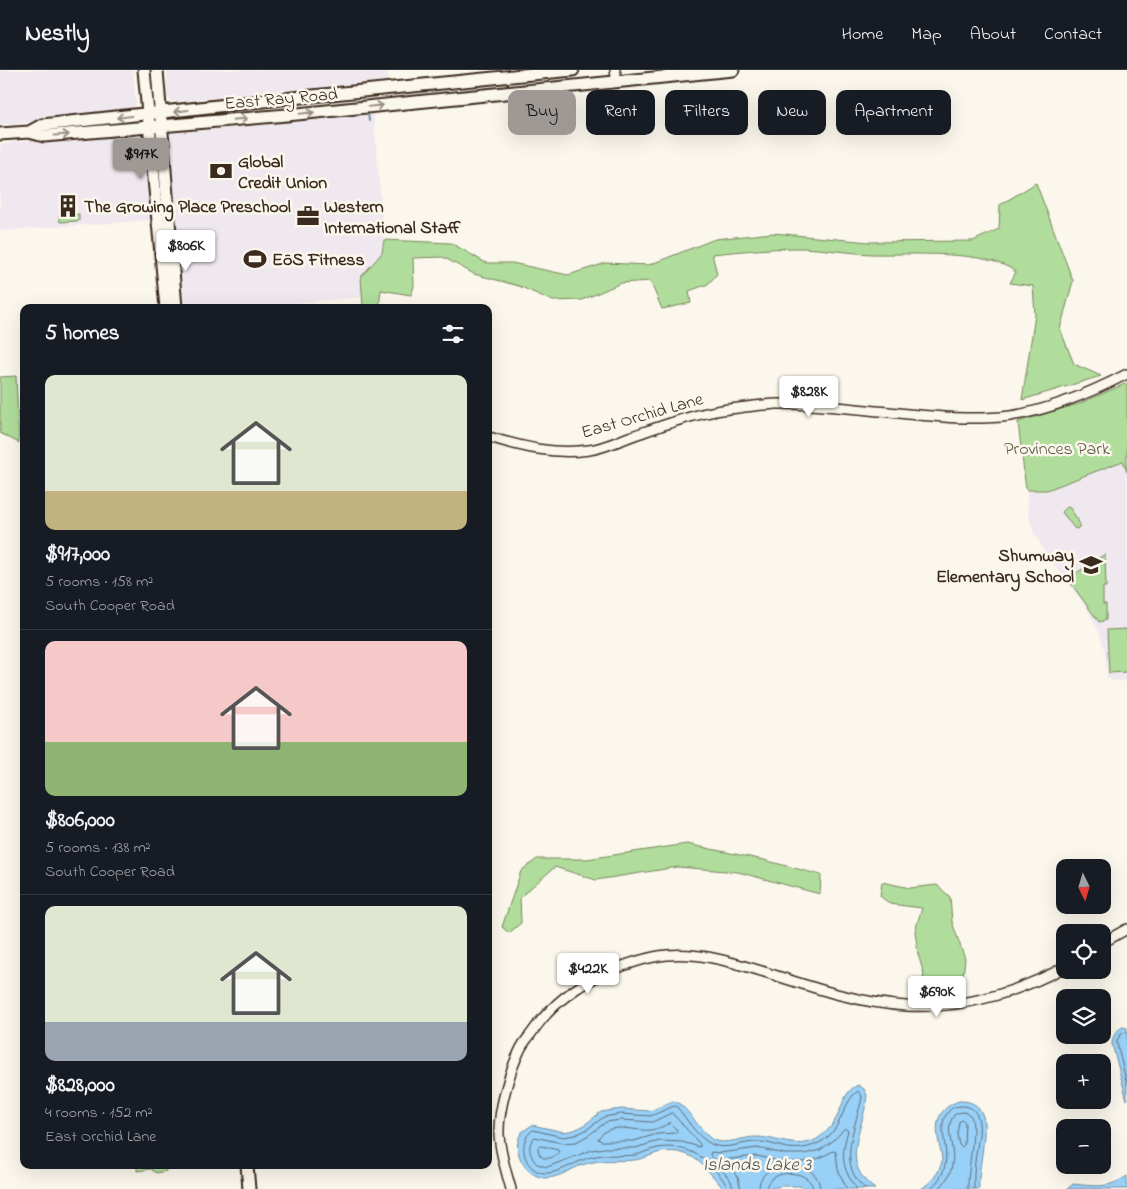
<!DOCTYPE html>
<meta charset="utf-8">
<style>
body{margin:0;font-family:"Indie Flower",sans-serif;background:#20242c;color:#f1f3f6;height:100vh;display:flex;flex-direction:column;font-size:19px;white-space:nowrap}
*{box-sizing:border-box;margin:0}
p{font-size:16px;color:#9ea1a6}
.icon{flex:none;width:28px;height:28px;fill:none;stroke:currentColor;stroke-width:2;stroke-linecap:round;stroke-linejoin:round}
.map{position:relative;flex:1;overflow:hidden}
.drawer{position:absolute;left:20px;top:234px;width:472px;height:865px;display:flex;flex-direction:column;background:#171b24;border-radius:10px;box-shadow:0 5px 20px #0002}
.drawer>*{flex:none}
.banner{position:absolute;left:508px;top:20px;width:475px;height:45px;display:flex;gap:10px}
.needle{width:32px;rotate:175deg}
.buttons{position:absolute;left:1056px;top:789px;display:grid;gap:10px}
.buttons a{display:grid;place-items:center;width:55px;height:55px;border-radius:10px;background:#171b24;box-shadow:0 5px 20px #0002;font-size:25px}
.price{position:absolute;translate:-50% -42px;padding:0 11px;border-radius:5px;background:#fff;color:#222;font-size:16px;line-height:32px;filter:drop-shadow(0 1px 2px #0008)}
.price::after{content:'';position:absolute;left:50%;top:30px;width:15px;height:11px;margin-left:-8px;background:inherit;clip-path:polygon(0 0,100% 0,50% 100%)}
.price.current{background:#9f9995;color:#111}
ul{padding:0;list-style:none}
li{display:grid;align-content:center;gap:10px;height:265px;padding:0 25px}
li+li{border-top:1px solid #363941}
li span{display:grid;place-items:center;height:155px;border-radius:10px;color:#555}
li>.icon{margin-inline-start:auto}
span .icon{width:90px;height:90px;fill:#fffc;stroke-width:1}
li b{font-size:21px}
h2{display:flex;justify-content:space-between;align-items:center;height:60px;padding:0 25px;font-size:21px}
.tag{padding:0 18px;border-radius:10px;background:#171b24;box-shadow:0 5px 20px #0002;font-size:18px;line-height:45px}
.tag.current{background:#9f9995;color:#111}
header{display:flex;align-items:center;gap:30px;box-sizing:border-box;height:70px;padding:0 25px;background:#171b24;border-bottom:1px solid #363941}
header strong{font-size:24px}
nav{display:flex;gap:28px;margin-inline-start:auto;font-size:18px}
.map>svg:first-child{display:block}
.built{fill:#f0e8ef}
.green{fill:#b0dd9b;stroke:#76845c}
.water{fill:#98d0f7;stroke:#738ea0}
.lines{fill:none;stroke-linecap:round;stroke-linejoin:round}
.shore{stroke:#606c75;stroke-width:1}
.stream{stroke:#738ea0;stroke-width:2}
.minor-casing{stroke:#3b2a1e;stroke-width:12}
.major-casing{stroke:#3b2a1e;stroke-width:15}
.minor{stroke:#fbf7ec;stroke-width:9}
.major{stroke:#fbf7ec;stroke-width:11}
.oneway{stroke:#9b9085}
.labels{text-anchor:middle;stroke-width:5;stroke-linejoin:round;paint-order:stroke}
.street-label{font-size:18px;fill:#3b2a1e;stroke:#fbf7ec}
.poi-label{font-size:18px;font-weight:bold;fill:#3b2a1e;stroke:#fbf7ec;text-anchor:start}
.park-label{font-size:18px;fill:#58573d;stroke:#fbf7ec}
.water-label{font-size:19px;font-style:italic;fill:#525454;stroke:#fbf7ec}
</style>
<header>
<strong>Nestly</strong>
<nav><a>Home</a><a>Map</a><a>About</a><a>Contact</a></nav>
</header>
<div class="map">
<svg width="1127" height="1119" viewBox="0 0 1127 1119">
<rect width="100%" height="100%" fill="#fbf7ec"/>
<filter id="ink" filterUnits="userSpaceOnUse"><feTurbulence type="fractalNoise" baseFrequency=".02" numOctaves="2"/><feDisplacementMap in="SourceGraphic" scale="10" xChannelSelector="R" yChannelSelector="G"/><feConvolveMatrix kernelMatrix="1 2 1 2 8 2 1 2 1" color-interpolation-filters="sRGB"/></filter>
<g filter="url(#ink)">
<!-- built -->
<path class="built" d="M0,0h133l3,34 -6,6 -17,3 -40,2 -19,5 -54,5z
M167,0h220l1,9 -4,4 -46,2 -22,6 -35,-1 -26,3 -20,6 -24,-1 -38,4 -7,-4z
M373,40l11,130 -2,13 -21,24 2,20 -116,10h-68l-2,-23 2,-16 -12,-127 1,-8 6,-3 19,1 87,-8z
M136,63l6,1 4,5 -1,29 8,52 -153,11v-86l15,-3z
M1127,390v221h-14l-6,-4 -2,-25 -6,-21 -15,-27 -38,-50 -13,-23 -4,-15 -3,-26h21z
M166,1095h72l-72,6z"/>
<!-- green -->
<path class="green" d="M1036,113l37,98 -13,48 14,35 27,12 -79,24 13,-85 -2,-29 -23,-3 6,-11c-29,-23 -107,-17 -145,-18 -23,-1 -45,-5 -68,-6 -31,0 -61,3 -91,6l5,20 -9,10 -19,7 2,12 -29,6 -12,-28 -29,2 -39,17 -29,1 -34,-15 -45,-12 -31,-17 -30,1 1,28 -3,9 -30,-5 -2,17h-16l-2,-30 21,-24 2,-13 67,3 35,20h26l56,12 38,-12 43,2 66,-26 58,-6 96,9 104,-1 26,-12 1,-24z
M79,144v7l-19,1 -1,-6z
M16,306l3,67 -19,-10v-56z
M1127,313v89l-4,-11 -76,29h-21l-8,-68 63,-19z
M1067,437h2l9,13 2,6 -3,3 -3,-1 -12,-16z
M1105,484l1,33h-3v17h3v16l-7,2 -29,-40 4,-3 -2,-3z
M1127,559v43l-18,1 -2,-43z
M687,774l77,16 57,15 -1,19 -82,-22 -60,-5 -82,13 -41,-13 -35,30 1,26 -12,10 -7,-6 19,-56 16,-12h50z
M882,812l28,6 27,-3 13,12 2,25 13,37 -4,33 -41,3 4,-21 -6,-20 -3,-23 7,-23 -32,-4 -10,-8z
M137,1095h29v6l-10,2 -5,-4 -14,2z"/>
<!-- water -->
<path class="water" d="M1123,957l4,1v72l-15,-56c0,-7 4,-14 11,-17z
M858,1015l6,4 3,6c-3,36 -29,67 8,94h-64l-13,-3h-15l-18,3h-41c-20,-21 -28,-41 -63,-37 -9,2 -17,7 -26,8 -19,2 -33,-2 -53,5 -12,4 -23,13 -36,13 -20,0 -37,-29 -24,-46 3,-2 7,-5 10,-7l32,7 10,-2 9,-4 18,-14 20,-3 29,2 23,-10c12,1 27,31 40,39 13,6 32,-4 45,-3 19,1 38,12 57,3 7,-4 15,-11 19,-18 8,-12 9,-31 24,-37z
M959,1031c8,0 16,1 21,9 11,14 -3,59 -1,79h-58c9,-6 19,-16 21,-28 0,-8 -3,-15 -4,-23 -3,-19 3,-31 21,-37z
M1127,1106v13h-60l6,-5c22,2 35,5 54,-8z"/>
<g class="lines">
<!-- shore -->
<path class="shore" d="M1127,962l-5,1 -5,7v4l10,40
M672,1043l28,31v3l-18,-5 -23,-1 -24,7h-31l-12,2 -45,17 -10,-3c-7,-7 -11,-20 -2,-27l27,6 14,-1 13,-7 17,-13 15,-2 31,2z
M963,1050l2,2 -1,23 -2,2 -3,-2 -2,-10 2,-13z
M670,1053l7,7 -1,3 -19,1 -23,7h-33l-3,-2c11,-19 35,-7 53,-9 7,-1 13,-4 19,-7z
M541,1076l17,4 1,3c-9,7 -20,9 -21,-5z
M727,1119c-1,-7 -7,-14 -12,-19 -13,-17 -36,-26 -57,-22 -8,1 -14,5 -22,7 -15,2 -30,-2 -45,2 -14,4 -30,15 -43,16 -23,2 -33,-31 -15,-43l30,7 12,-2 11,-5 18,-13 17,-3 30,2 23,-10 3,1c10,12 19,29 34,37 13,7 31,-2 45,-2 9,-1 18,3 27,5 16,4 34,0 46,-11 13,-12 16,-37 29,-45l4,5 -1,6c-7,28 -24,66 5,87
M733,1119l-2,-8 -21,-26 1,-3 9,1 37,-5 28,6h19l16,-4 14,-10 11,-12 3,3c-7,23 -7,38 9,58
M741,1119l-3,-11 -11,-15 2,-4 28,-3 27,6h19l17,-4 13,-7 3,1 2,18 9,19
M759,1119c0,-18 15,-22 30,-22 16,0 30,4 31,22
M766,1119c2,-21 45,-21 47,0
M930,1119c34,-29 0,-58 19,-78 3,-4 9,-5 14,-5 16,1 17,16 16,29 -3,18 -6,36 -5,54
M939,1119c6,-7 12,-15 13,-24 4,-18 -9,-34 2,-50 6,-4 12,-4 17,1 6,14 -4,55 -3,73"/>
<!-- stream -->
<path class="stream" d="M368,43l1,8"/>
<defs>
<path id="minor" d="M615,0l2,12
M489,367c33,10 65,18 100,13 15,-2 29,-9 43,-14 35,-12 69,-25 106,-28 13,-2 25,-3 38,-4 37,-1 76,5 113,8 40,4 81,9 121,4 41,-6 80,-23 117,-42
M1102,873l25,-14
M511,1119c-5,-18 -11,-36 -12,-55 -1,-23 11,-64 21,-84 3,-7 9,-13 13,-19 18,-26 43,-45 72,-58 19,-8 41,-16 62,-18 37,-3 72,9 107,20 43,14 86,28 132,31 55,3 110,-13 159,-39"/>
<path id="major" d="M144,0l22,238
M157,0l19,238
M29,62l15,4 243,-21 446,-45
M0,64l29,-2 13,-7 240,-26 291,-29
M247,1095l2,24"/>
</defs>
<!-- minor casing -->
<use href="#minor" class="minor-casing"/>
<!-- major casing -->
<use href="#major" class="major-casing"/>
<!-- minor -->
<use href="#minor" class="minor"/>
<!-- major -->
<use href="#major" class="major"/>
</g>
<!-- one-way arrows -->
<defs><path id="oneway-shaft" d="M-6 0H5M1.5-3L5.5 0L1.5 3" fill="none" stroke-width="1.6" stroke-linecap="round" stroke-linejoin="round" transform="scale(1.25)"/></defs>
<g class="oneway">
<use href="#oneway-shaft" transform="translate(376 36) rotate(-6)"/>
<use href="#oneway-shaft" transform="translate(181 41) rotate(173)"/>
<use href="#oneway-shaft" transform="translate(307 43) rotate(-6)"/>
<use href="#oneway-shaft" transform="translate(124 47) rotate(173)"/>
<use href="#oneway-shaft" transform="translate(240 49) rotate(-5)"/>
<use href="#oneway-shaft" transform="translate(62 65) rotate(-4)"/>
</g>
</g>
<!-- icons -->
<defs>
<symbol id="bank-bare" viewBox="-9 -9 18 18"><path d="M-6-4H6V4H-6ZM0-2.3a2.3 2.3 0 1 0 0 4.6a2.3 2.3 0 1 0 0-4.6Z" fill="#3b2a1e" stroke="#fbf7ec" stroke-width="2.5" paint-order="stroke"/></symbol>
<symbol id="building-bare" viewBox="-9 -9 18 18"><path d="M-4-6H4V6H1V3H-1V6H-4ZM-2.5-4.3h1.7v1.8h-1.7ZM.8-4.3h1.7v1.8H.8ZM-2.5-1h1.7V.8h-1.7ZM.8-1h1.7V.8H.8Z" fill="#3b2a1e" stroke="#fbf7ec" stroke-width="2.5" paint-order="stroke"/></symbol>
<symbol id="office-bare" viewBox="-9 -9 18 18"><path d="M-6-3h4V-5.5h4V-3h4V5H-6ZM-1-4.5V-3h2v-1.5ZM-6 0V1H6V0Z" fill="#3b2a1e" stroke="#fbf7ec" stroke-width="2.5" paint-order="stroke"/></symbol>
<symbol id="stadium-bare" viewBox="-9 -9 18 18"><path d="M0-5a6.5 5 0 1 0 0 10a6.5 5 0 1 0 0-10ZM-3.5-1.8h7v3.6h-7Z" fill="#3b2a1e" stroke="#fbf7ec" stroke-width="2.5" paint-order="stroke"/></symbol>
<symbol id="school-bare" viewBox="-9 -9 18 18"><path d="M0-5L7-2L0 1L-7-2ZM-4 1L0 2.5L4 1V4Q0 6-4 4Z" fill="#3b2a1e" stroke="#fbf7ec" stroke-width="2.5" paint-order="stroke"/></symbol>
</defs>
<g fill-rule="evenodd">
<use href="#bank-bare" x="205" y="85" width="32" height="32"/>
<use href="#building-bare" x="52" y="120" width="32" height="32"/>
<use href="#office-bare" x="292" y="130" width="32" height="32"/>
<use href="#stadium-bare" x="239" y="173" width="32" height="32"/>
<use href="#school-bare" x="1075" y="479" width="32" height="32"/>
</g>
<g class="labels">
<!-- street labels -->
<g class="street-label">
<text transform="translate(281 28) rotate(-5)" y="6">East Ray Road</text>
<text transform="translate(642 345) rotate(-16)" y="6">East Orchid Lane</text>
</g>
<!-- poi labels -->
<g class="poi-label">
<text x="238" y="97">Global<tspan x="238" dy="21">Credit Union</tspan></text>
<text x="84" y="142">The Growing Place Preschool</text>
<text x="324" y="142">Western<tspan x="324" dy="21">International Staff</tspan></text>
<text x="272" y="195">EōS Fitness</text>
<text x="1074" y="491" text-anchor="end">Shumway<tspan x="1074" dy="21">Elementary School</tspan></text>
</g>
<!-- park labels -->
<g class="park-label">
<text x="1057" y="384">Provinces Park</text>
</g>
<!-- water labels -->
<g class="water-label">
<text x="757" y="1100">Islands Lake 3</text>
</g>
</g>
</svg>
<div class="buttons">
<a><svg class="needle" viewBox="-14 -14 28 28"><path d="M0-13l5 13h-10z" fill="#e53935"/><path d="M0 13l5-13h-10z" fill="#9ea1a6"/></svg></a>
<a><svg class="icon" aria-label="locate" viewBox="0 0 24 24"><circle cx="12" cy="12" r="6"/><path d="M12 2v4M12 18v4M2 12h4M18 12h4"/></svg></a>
<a><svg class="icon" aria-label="layers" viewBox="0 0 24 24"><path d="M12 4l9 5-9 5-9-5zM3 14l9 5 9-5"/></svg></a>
<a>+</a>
<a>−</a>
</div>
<b class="price current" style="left:141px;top:110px">$917K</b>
<b class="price" style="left:186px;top:202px">$806K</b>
<b class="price" style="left:809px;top:348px">$828K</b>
<b class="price" style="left:588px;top:925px">$422K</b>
<b class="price" style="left:937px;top:948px">$690K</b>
<div class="banner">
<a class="tag current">Buy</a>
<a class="tag">Rent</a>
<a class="tag">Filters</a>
<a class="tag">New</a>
<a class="tag">Apartment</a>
</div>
<section class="drawer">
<h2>5 homes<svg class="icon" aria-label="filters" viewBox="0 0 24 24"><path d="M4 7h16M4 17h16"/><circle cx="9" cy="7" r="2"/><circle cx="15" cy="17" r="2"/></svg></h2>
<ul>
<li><span style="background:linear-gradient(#dfe7d0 75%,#c2b280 0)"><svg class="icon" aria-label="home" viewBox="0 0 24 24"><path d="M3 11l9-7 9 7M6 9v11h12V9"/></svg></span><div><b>$917,000</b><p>5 rooms · 158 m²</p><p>South Cooper Road</p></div></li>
<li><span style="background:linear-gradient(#f6c9c9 65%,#8fb573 0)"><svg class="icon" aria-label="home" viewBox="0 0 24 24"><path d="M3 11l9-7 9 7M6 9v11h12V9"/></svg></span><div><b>$806,000</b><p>5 rooms · 138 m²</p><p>South Cooper Road</p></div></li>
<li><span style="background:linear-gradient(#dfe7d0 75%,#9aa5b1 0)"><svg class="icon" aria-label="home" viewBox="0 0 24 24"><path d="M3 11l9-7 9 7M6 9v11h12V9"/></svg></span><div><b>$828,000</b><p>4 rooms · 152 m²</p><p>East Orchid Lane</p></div></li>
</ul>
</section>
</div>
